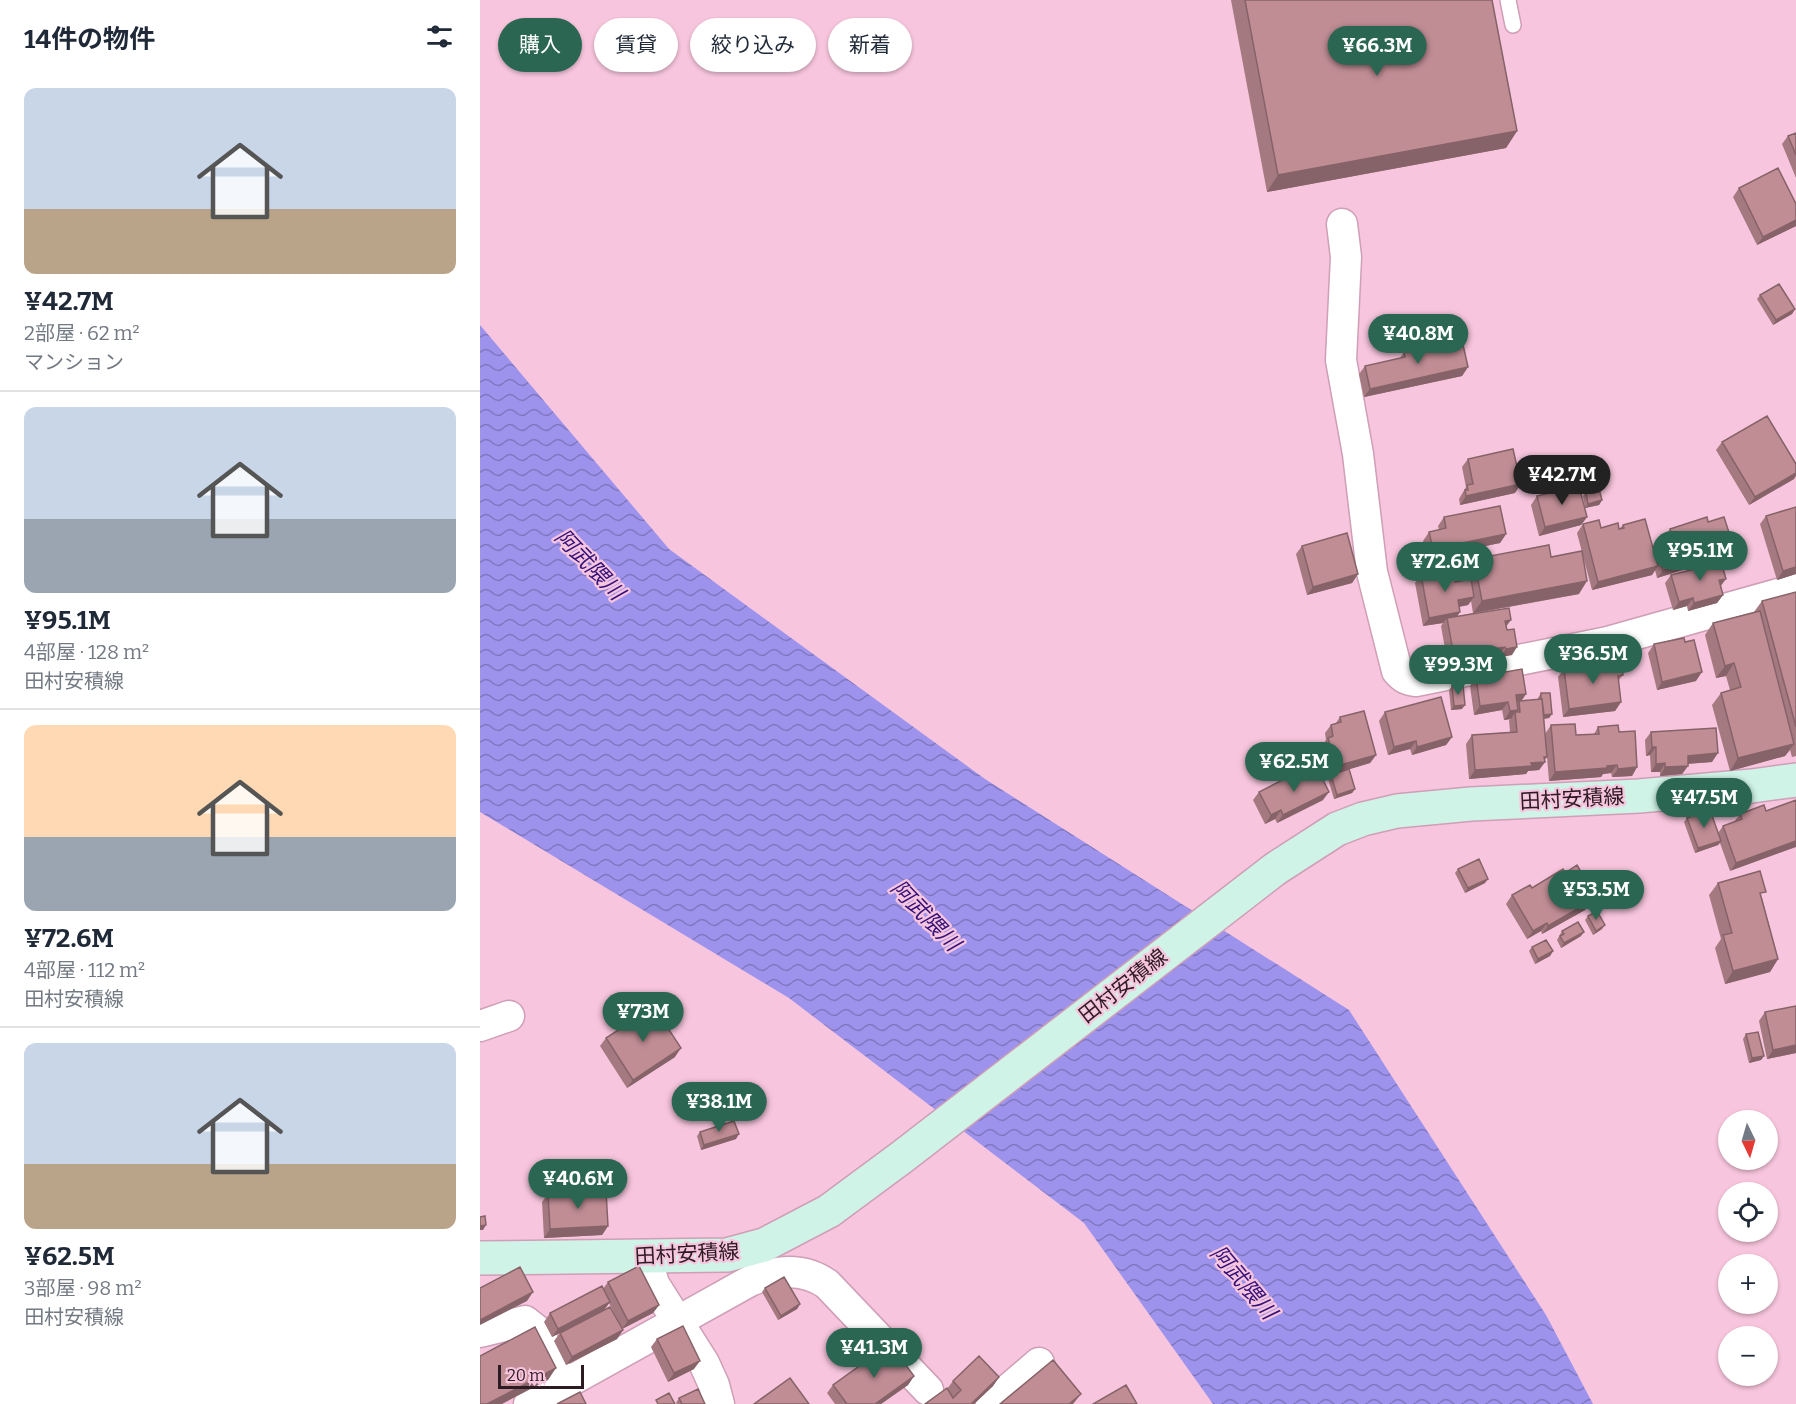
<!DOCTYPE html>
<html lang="ja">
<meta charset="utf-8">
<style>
body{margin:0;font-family:Bitter,"Noto Sans JP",serif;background:#f6f6f7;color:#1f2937;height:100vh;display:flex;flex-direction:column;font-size:22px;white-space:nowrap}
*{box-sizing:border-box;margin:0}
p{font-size:20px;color:#747a83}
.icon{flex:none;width:33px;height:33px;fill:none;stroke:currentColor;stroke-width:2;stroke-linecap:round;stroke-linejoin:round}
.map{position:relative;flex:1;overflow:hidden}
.sheet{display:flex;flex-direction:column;background:#fff;width:480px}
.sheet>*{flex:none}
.banner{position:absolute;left:18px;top:18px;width:570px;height:54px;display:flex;gap:12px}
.needle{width:39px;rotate:175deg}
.fabs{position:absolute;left:1238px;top:1110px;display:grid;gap:12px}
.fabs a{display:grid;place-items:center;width:60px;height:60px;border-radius:50%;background:#fff;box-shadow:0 2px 4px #0004;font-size:30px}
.scale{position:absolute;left:18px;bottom:15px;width:86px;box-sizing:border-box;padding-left:6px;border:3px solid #2d1b24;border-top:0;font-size:16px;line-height:21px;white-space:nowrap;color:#2d1b24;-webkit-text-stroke:4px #f7c5dd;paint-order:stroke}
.price{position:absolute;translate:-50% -51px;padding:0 14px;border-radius:21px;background:#2a6651;color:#fff;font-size:20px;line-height:39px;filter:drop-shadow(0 2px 3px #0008)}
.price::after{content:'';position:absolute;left:50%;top:36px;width:18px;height:14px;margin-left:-9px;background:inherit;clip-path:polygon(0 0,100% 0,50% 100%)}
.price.current{background:#222;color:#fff}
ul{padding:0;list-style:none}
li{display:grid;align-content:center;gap:12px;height:318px;padding:0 24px}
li+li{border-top:2px solid #e0e1e3}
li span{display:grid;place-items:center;height:186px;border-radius:12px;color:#555}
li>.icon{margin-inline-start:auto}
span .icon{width:108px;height:108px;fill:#fffc;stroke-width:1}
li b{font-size:26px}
h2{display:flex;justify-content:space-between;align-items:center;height:72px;padding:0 24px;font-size:26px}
.tag{padding:0 21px;border-radius:27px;background:#fff;box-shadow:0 2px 4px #0004;font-size:21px;line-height:54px}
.tag.current{background:#2a6651;color:#fff}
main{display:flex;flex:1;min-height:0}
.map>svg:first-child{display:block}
.water{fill:url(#water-waves)}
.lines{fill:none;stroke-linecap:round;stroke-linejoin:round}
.service-casing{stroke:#ce9fb6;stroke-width:18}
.minor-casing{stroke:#ce9fb6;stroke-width:33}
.secondary-casing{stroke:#ce9fb6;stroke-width:36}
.service{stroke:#fff;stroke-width:15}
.minor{stroke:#fff;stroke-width:30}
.secondary{stroke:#d0f3e7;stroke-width:33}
.wall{fill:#a57980;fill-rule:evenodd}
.shaded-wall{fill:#866368}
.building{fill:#c08d95;stroke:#866368;stroke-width:1.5}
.labels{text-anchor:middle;stroke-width:4.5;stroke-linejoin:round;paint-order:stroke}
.street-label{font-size:21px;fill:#2d1b24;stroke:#f7c5dd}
.water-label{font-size:22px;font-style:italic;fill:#34127c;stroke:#f7c5dd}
</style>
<main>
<section class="sheet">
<h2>14件の物件<svg class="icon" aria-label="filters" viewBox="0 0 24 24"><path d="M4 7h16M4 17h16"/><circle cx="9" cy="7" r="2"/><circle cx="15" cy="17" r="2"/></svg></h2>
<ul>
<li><span style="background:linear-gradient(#c9d6e8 65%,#b9a48a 0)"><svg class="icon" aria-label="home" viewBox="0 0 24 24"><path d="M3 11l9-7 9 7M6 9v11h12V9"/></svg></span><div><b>¥42.7M</b><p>2部屋 · 62 m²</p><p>マンション</p></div></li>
<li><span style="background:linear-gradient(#c9d6e8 60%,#9aa5b1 0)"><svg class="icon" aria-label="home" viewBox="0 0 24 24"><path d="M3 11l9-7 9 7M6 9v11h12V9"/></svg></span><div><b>¥95.1M</b><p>4部屋 · 128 m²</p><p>田村安積線</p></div></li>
<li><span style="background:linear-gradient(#ffd9b3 60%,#9aa5b1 0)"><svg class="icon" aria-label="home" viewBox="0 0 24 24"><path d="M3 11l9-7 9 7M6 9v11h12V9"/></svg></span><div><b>¥72.6M</b><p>4部屋 · 112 m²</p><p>田村安積線</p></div></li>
<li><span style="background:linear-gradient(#c9d6e8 65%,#b9a48a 0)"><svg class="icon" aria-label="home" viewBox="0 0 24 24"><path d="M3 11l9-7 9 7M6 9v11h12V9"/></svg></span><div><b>¥62.5M</b><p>3部屋 · 98 m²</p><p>田村安積線</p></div></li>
</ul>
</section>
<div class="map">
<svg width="1316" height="1404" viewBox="0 0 1316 1404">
<defs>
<pattern id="water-waves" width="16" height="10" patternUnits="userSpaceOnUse" patternTransform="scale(1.5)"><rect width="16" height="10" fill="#9d93ed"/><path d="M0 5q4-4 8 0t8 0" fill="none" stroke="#8077c0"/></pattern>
</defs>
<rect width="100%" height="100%" fill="#f7c5dd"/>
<!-- water -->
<path class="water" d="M0,325l189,224 316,230 364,231 197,305 47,89h-380l-129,-181 -295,-225 -309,-186z"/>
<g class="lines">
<defs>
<path id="service" d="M1028,0l5,25"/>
<path id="minor" d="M862,224l4,33 -5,103 17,94 14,118 25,99c6,7 10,9 19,10l192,-39 188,-53
M0,1026l29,-10
M171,1257l-1,13 4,14 50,79 10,22 5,19
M0,1332l45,-11 14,11 24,53
M49,1404l221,-123c26,-11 53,-14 77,3l101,106
M511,1404l48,-41"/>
<path id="secondary" d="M0,1258l247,-3 37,-10 65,-34 73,-54 373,-288 62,-40 26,-10 34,-8 74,-7 168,-8 113,-10 44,-6"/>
</defs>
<!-- service casing -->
<use href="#service" class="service-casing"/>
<!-- minor casing -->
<use href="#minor" class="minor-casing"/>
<!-- secondary casing -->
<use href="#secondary" class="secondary-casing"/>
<!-- service -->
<use href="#service" class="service"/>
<!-- minor -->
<use href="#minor" class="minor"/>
<!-- secondary -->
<use href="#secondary" class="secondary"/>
</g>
<!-- wall -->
<path class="wall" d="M751,0h261l25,131 -11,17 -239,44z
M1316,133v45l-14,-34 6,-8z
M1259,188l57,16v22l-39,19 -24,-48z
M1280,295l35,14 -3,5 -19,11 -16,-26z
M924,352l64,15 -6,9 -98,21 -5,-23 6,-8 35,-8z
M1242,442l72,37 -45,26 -33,-55z
M988,459l47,34 -55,12 -1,-6 7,-12 -4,-20z
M1106,492l16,8 -3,5 -14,3 -2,-12z
M1057,496l50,21 -6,8 -42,11 -8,-31z
M1316,507v67l-19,6 -17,-56 6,-8z
M964,517l62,17 -6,9 -73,15 -4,-17 6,-9 10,-2 -1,-4z
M1228,522l26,26 -6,8 -8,3 1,27 2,9 -6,8 -29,8 -1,-5 -14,4 -8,-27 6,-8 31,-8 3,-4 -48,15 -2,-8 -3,5 -60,15 -15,-57 6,-9 18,4 18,1 4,-4 30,22 2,-3 10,-4 -1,-3 6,-8z
M822,546l56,28 -6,9 -45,12 -11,-41z
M1071,557l28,37 -102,19 29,14 6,28 -12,2 -1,-2 -45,7v-3l-7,1 -6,-34 2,-3 -20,3 -8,-43 6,-8 34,7 12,-2 -1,-8 8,-13zM991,601l2,12 -15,3 1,-9 9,-2z
M1316,592v164l-4,1 -2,-7 -5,6 -55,15 -18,-66 9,-12 9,-3 -4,-14 -10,2 -11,-43 8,-12 41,-11 8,-11z
M1174,644l42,37 -39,9 -9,-37z
M1084,669l59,6 -5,6 3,21 -6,9 -52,6 -5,-40z
M996,677l50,17 -5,7 17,-2v-1l3,-5 11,21 -3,4 -5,1 1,15 6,-9 25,10 18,-1 4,-7 21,5 18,35 -5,9 -20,1 -1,-4 -8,1 -2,3 -52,4 -2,-24 -3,3 1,2 -6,8 -11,1 -2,3 -57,5 -3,-35 6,-9 38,-3 -1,-12 2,-1 -7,1 -2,-10 -28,5 -4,-29z
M972,686l10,23 -11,1 -2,-20z
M905,712l67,25 -6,8 -34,10 -2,-6 -22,6 -9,-34z
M860,717l36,38 -6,8 -21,6 6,20 -3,4 -18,6 -6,-20 3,-4 3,-2 -3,-12 -5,1 -4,-16 4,-6 -1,-7 6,-8 5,-2z
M1171,732l61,30 -24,2v2l-6,8 -22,2v-4h-9l-1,-17 -4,1 -1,-16z
M815,782l28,18 -46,23 -2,-4 -10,5 -12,-24 6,-8z
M1316,800l-66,71 -10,-28 -2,2 -23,8 -11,-31 3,-4 31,15 5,-7 11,-4 6,-8 26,-3z
M978,869l27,14 -20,10 -10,-20z
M1085,873l19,17 7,11 -6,9 -43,24 -1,-3 -14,8 -21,-35 6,-9 20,-7z
M1238,883l44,15 16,61 -8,13 -45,12 -10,-36 6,-9 -12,-44z
M1108,916l14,13 -9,6 -8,-15z
M1082,931l19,5 -20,12 -4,-8z
M1052,947l21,4 -3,5 -15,8 -6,-13z
M1316,1006v47l-29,6 -8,-38 6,-9z
M1266,1034l18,22 -3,4 -12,3 -6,-24z
M126,1038l69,19 -48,31 -27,-42z
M220,1132l36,7 -35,11 -4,-14z
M68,1194l60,32 -6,9 -58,3 -2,-36z
M128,1282l51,23 -6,8 -31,16 -13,-26 -5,7 19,20 -6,9 -51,26 -12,-24 6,-8 -8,4 -8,-15 6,-9 53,-24z
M285,1288l35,16 -3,5 -19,11 -16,-28z
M177,1339l37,30 -26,13 -17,-35z
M434,1376l-6,9 -27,19h-46l-8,-11 6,-8z
M519,1377l-6,9 -19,18h-49l22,-15 6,-8z
M199,1398l26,6h-28l-1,-1z"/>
<!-- shaded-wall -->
<path class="shaded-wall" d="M1037,131l-11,17 -239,44 11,-17z
M1316,220v6l-39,19 6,-8z
M1315,309l-3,5 -19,11 3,-5z
M988,367l-6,9 -98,21 6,-8z
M1316,473v3l-2,3 -45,26 6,-8z
M1041,484l-6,9 -55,12 6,-9z
M1122,500l-3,5 -14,3 3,-4z
M1107,517l-6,8 -42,11 6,-9z
M1026,534l-6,9 -73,15 6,-9z
M1254,548l-6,8 -22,7v-1l-1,1 -48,15 6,-8z
M1178,566l-6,9 -60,15 6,-8z
M1316,567v7l-19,6 6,-9z
M878,574l-6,9 -45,12 6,-8z
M1246,579l-6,8 -1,-7z
M1107,581l-8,13 -106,19 9,-12z
M1243,595l-6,8 -29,8 6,-8z
M994,597l-6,8 -16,3 6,-8z
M1213,598l-6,8 -14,4 6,-8z
M980,612l-6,9 -7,-3 -4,5 -20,3 6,-8z
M1031,620l-6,8v-7z
M1025,647l-6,8 -45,7 6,-8z
M1037,647l-5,8 -12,2 6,-8z
M980,650l-6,9 -7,1 6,-9z
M1254,663l-8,13 -10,2 9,-12z
M1222,672l-6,9 -39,9 5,-8z
M1046,694l-6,9 -1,-2 -2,2 -1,-8z
M1028,702l-6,8 -28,5 6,-9z
M1141,702l-6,9 -52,6 6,-8z
M985,705l-3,4 -11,1 3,-4z
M1038,710l-3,4v-2l-4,7 -7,1 6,-9z
M1072,714l-3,4 -9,1 3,-4z
M972,737l-6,8 -34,10 5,-8z
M936,741l-6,8 -22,6 6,-8z
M1314,744l-9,12 -55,15 8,-13z
M1172,747h4l-6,8 -4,1z
M857,753l-6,8 -5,1 6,-8z
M1238,753l-6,9 -30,2 6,-8z
M896,755l-6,8 -36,11 6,-9z
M1064,757h3l-4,5h2l-6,8 -11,1 -2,3 -57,5 6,-9 56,-7z
M1185,763l-5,9h-9l5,-8z
M1137,765l-6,8 -8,1 -2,3 -52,4 6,-9z
M1208,766l-6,8 -22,2 5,-9z
M1157,767l-5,9 -20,1 6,-8z
M875,789l-3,4 -18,6 3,-4z
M849,792l-6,8 -46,23 6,-8z
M801,810l-6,9 -10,5 6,-9z
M1241,841l-3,4 -23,8 3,-5z
M1316,841v6l-66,24 6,-8z
M1008,879l-3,4 -20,10 3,-5z
M1108,884l-6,9 -2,-4z
M1111,901l-6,9 -43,24 6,-8z
M1067,923l-6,8 -14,8 6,-8z
M1125,925l-3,4 -9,6 3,-4z
M1104,932l-3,4 -20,12 3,-5z
M1073,951l-3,5 -15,8 3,-5z
M1298,959l-8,13 -45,12 8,-13z
M1316,1045v8l-29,6 6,-9z
M201,1048l-6,9 -48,31 6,-8z
M1284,1056l-3,4 -12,3 3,-5z
M259,1134l-3,5 -35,11 3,-5z
M6,1225l-3,5h-3v-4z
M128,1226l-6,9 -58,3 6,-9z
M53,1292l-6,9 -47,24v-5z
M130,1302l-6,8 -52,27 6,-8z
M320,1304l-3,5 -19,11 3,-4z
M179,1305l-6,8 -31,16 6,-8z
M143,1330l-6,9 -51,26 6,-8z
M220,1361l-6,8 -26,13 6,-9z
M76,1368l-8,12 -46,24h-15z
M434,1376l-6,9 -27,19h-6z
M519,1377l-6,9 -19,18h-3z
M601,1394l-8,10h-4z"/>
<!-- building -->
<path class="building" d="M765,0h247l25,131 -239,44z
M1316,133v22l-8,-19z
M1298,168l18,36v16l-33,17 -24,-49z
M1299,284l16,25 -19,11 -16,-25z
M982,340l6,27 -98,22 -5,-23 40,-9 -1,-5z
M1287,416l29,48v9l-41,24 -33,-55z
M1033,449l8,35 -55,12 -1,-6h3l-1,-5 6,-1 -5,-25z
M1099,486l8,31 -42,10 -8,-31z
M1119,489l3,11 -14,4 -2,-12z
M1020,506l6,28 -73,15 -4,-17 17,-4 -2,-11z
M1316,507v60l-13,4 -17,-55z
M1227,517l1,5 16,-5 10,31 -71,22 -8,-26 18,-6 -3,-9z
M1165,519l13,47 -60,16 -15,-58 16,-4 2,8 17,-5 1,6 5,-1 -1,-3z
M867,533l11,41 -45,13 -11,-41z
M1069,545l2,12 31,-6 5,30 -105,20 -8,-42z
M1240,558l6,21 -7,1 4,15 -29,8 -1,-5 -14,4 -8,-27 36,-9 -1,-4z
M973,569l2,13 16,-3 3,18 -16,3 2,12 -31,6 -8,-43z
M1316,592v135l-34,-126z
M1029,608l2,12 -6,1 2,9 7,-1 3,18 -11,2 -1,-2 -45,7v-4l-7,1 -6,-33z
M1280,611l34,133 -56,14 -17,-65 20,-6 -7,-24 -9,3 -12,-43z
M1204,638l1,4 9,-2 8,32 -40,10 -8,-38z
M1141,662l2,13 -5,1 3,26 -52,7 -5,-40z
M1042,669l4,25 -10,1 2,15 -8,1 -2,-9 -28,4 -4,-29z
M983,685l2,20 -11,1 -2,-20z
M1061,693h9l2,21 -8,1 -2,-16h-1z
M961,697l11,40 -35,10 -1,-6 -22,6 -9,-35z
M1062,699l5,58h-3l1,5 -14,1 1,3 -57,4 -3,-35 45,-3 -2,-20h5l-1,-11z
M884,711l12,44 -36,10 -3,-12 -5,1 -4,-16 5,-2 -2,-11 10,-3 -1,-5z
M1095,724l1,11 23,-1 -1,-7 20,-2 1,7 16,-1 2,36 -19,2 -1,-4 -10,1v2l-52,4 -4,-47z
M1236,728l2,25 -30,3v10l-23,1v-4l-9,1v-17h-4l-1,-15z
M869,769l6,20 -18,6 -6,-20z
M838,770l11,22 -46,23 -2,-5 -10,5 -12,-23 33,-17 3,7z
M1316,800v41l-60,22 -13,-37 19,-7 -2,-5 24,-9 2,6z
M1230,810l11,31 -23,7 -11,-30z
M999,859l9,20 -20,9 -10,-19z
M1097,865l11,19 -8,5 2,3 2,-2 7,11 -43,25 -1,-3 -14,8 -21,-36 18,-10 2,3 31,-19 2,4z
M1280,871l6,21 -6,1 18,66 -45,12 -10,-36 9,-2 -14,-50z
M1117,911l8,14 -9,6 -8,-15z
M1098,922l6,10 -20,11 -4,-7 4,-2 -2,-3z
M1066,940l7,11 -15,8 -6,-12z
M1316,1006v39l-23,5 -8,-38z
M174,1007l27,41 -48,32 -27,-42z
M1278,1032l6,24 -12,2 -6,-24z
M254,1121l5,13 -35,11 -4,-13z
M126,1191l2,35 -58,3 -2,-35z
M5,1216l1,9 -6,1v-9z
M159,1266l20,39 -31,16 -20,-39z
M40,1267l13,25 -53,28v-32z
M304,1277l16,27 -19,12 -16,-28z
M122,1286l8,16 -52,27 -8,-16z
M130,1307l13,23 -51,27 -12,-24z
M203,1326l17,35 -26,12 -17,-34z
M55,1327l21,41 -69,36h-7v-48z
M410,1344l24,32 -39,28h-28l-14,-19z
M499,1356l20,21 -28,27h-46l22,-16 6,10 8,-8 -8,-9z
M573,1360l28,34 -12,10h-69z
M310,1378l19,26h-55z
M646,1385l11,19h-44z
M218,1389l7,15h-23l-3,-6z
M100,1392l6,12h-29z
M189,1393l6,11h-17l-2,-4z"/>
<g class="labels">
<!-- street labels -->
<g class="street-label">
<text transform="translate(1092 799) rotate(-3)" y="7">田村安積線</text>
<text transform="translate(643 986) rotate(-38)" y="7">田村安積線</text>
<text transform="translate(207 1254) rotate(-3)" y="7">田村安積線</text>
</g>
<!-- water labels -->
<g class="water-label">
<text transform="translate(110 564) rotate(46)" y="8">阿武隈川</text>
<text transform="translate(446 915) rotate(46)" y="8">阿武隈川</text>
<text transform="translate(764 1282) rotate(50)" y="8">阿武隈川</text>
</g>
</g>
</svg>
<div class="fabs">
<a><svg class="needle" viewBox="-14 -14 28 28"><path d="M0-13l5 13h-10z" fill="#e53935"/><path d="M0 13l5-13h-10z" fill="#747a83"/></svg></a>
<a><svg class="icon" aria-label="locate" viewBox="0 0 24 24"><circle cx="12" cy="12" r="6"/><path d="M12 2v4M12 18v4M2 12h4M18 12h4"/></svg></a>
<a>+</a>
<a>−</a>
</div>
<div class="scale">20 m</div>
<b class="price" style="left:897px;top:77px">¥66.3M</b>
<b class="price" style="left:938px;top:365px">¥40.8M</b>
<b class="price current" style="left:1082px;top:506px">¥42.7M</b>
<b class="price" style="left:1220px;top:582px">¥95.1M</b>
<b class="price" style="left:965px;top:593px">¥72.6M</b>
<b class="price" style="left:1113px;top:685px">¥36.5M</b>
<b class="price" style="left:978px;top:696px">¥99.3M</b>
<b class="price" style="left:814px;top:793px">¥62.5M</b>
<b class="price" style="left:1224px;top:829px">¥47.5M</b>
<b class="price" style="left:1116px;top:921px">¥53.5M</b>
<b class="price" style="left:163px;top:1043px">¥73M</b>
<b class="price" style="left:239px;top:1133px">¥38.1M</b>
<b class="price" style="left:98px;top:1210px">¥40.6M</b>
<b class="price" style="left:394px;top:1379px">¥41.3M</b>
<div class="banner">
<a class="tag current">購入</a>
<a class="tag">賃貸</a>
<a class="tag">絞り込み</a>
<a class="tag">新着</a>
</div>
</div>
</main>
